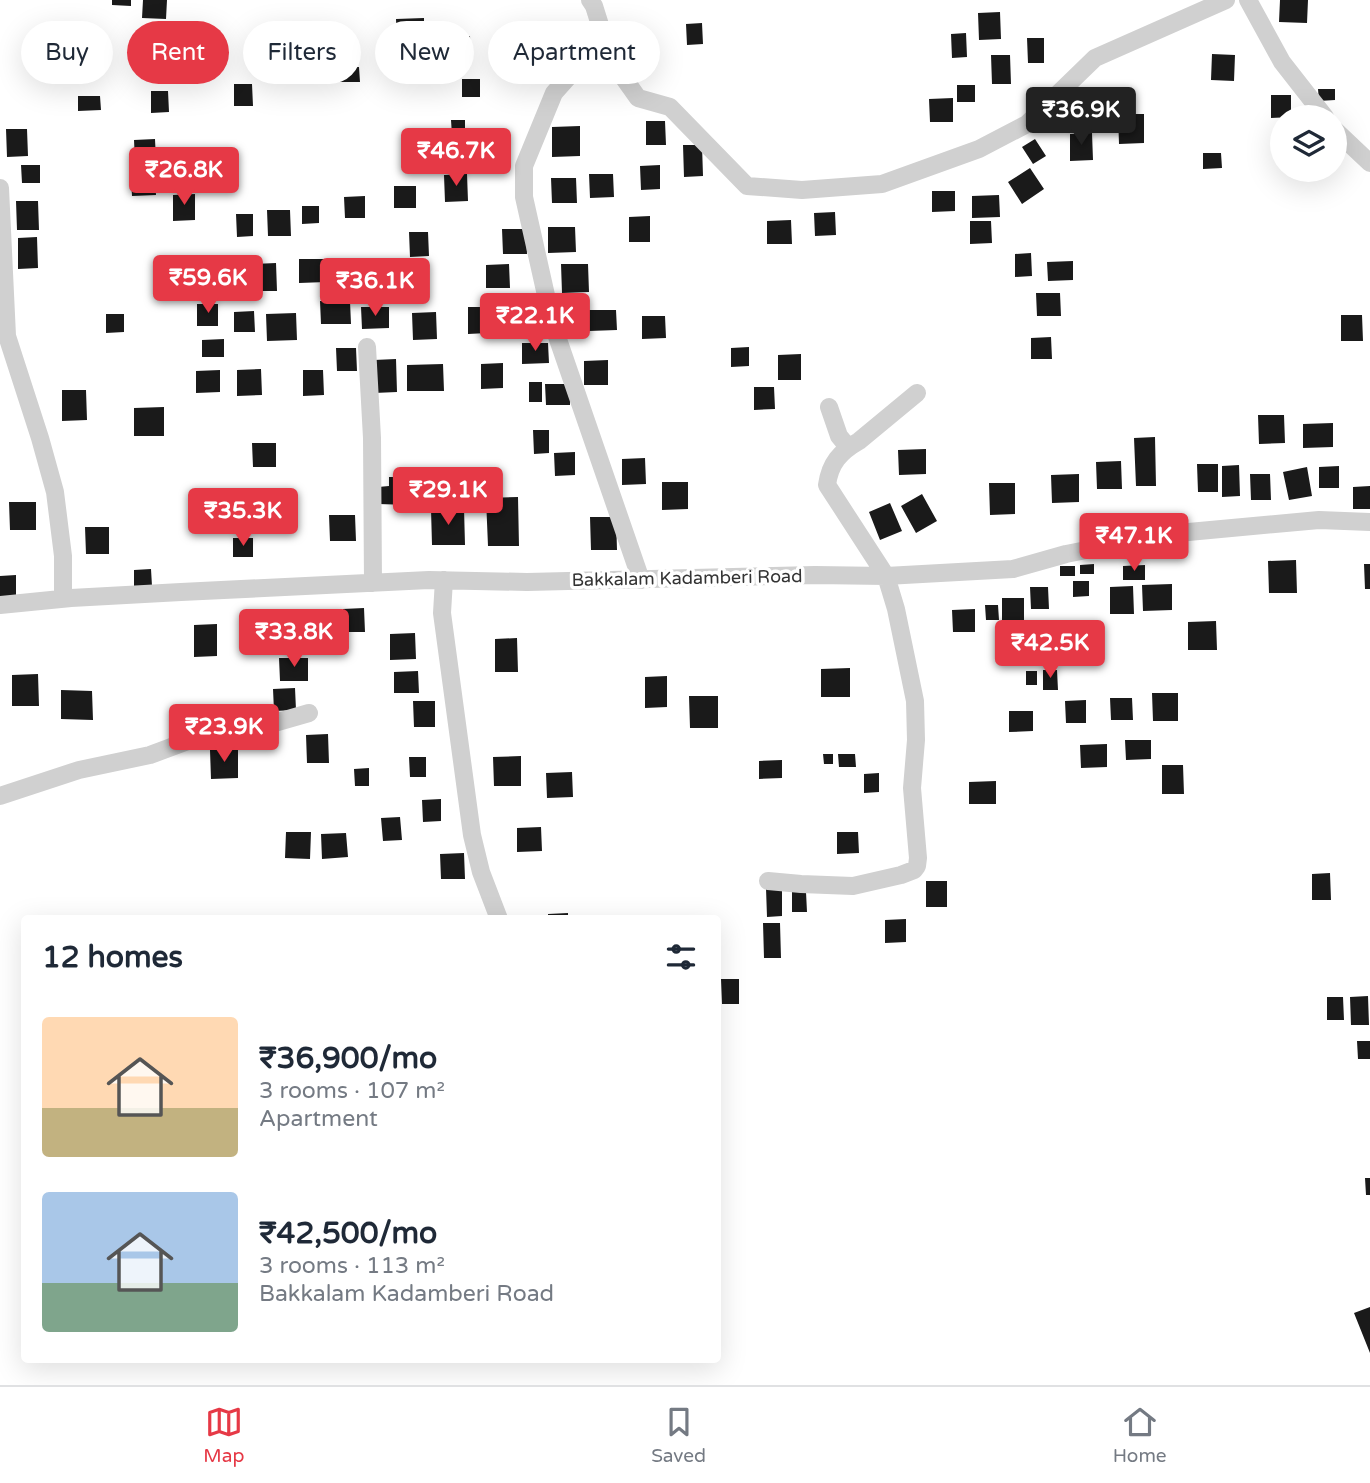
<!DOCTYPE html>
<meta charset="utf-8">
<style>
body{margin:0;font-family:"Varela Round",sans-serif;background:#f6f6f7;color:#1f2937;height:100vh;display:flex;flex-direction:column;font-size:26px;white-space:nowrap}
*{box-sizing:border-box;margin:0}
p{font-size:23px;color:#747a83}
.icon{flex:none;width:38px;height:38px;fill:none;stroke:currentColor;stroke-width:2;stroke-linecap:round;stroke-linejoin:round}
.map{position:relative;flex:1;overflow:hidden}
.drawer{position:absolute;left:21px;top:915px;width:700px;height:448px;display:flex;flex-direction:column;background:#fff;border-radius:7px;box-shadow:0 7px 28px #0002}
.drawer>*{flex:none}
.hud{position:absolute;left:21px;top:21px;width:700px;height:63px;display:flex;gap:14px}
.fabs{position:absolute;left:1270px;top:105px;display:grid;gap:14px}
.fabs a{display:grid;place-items:center;width:77px;height:77px;border-radius:50%;background:#fff;box-shadow:0 7px 28px #0002;font-size:35px}
.price{position:absolute;translate:-50% -60px;padding:0 16px;border-radius:7px;background:#e63946;color:#fff;font-size:23px;line-height:46px;filter:drop-shadow(0 2px 4px #0008)}
.price::after{content:'';position:absolute;left:50%;top:42px;width:21px;height:16px;margin-left:-10px;background:inherit;clip-path:polygon(0 0,100% 0,50% 100%)}
.price.active{background:#222;color:#fff}
ul{padding:0;list-style:none}
li{display:flex;align-items:center;gap:21px;height:175px;padding:0 21px}
li span{display:grid;place-items:center;flex:none;width:196px;height:140px;border-radius:7px;color:#555}
li>.icon{margin-inline-start:auto}
span .icon{width:84px;height:84px;fill:#fffc;stroke-width:1}
li b{font-size:30px}
h2{display:flex;justify-content:space-between;align-items:center;height:84px;padding:0 21px;font-size:30px}
.chip{padding:0 24px;border-radius:32px;background:#fff;box-shadow:0 7px 28px #0002;font-size:24px;line-height:63px}
.chip.active{background:#e63946;color:#fff}
.tab-bar{display:flex;justify-content:space-around;align-items:center;height:98px;border-top:2px solid #e0e1e3;background:#fff;font-size:19px;color:#747a83}
.tab-bar a{display:grid;justify-items:center;gap:4px}
.tab-bar .active{color:#e63946}
.map>svg:first-child{display:block}
.building{fill:#1a1a1a}
.lines{fill:none;stroke-linecap:round;stroke-linejoin:round}
.minor{stroke:#d0d0d0;stroke-width:18}
.labels{text-anchor:middle;stroke-width:7;stroke-linejoin:round;paint-order:stroke}
.street-label{font-size:18px;fill:#333;stroke:#fff}
</style>
<div class="map">
<svg width="1370" height="1385" viewBox="0 0 1370 1385">
<rect width="100%" height="100%" fill="#fff"/>
<!-- building -->
<path class="building" d="M112,0h19v6l-19,-1z
M143,0h24l-1,19 -24,-1z
M1280,0h28l-1,23 -28,-1z
M1000,12l1,27 -22,1 -1,-27z
M424,18v24l-27,1 -1,-24z
M702,23l1,21 -16,1 -1,-21z
M280,26h22l1,18h-22z
M966,33l1,24 -15,1 -1,-24z
M156,35l19,1 -1,14 -18,-1z
M470,36l1,28h-24v-27z
M1027,38h17v25h-16z
M1212,54l23,1 -1,26 -23,-1z
M991,55h19l1,29h-19z
M306,58h16l1,19h-16z
M53,59v15l-16,1v-15z
M359,67l1,15h-25v-14z
M462,79h18v18h-18z
M234,84h18l1,22h-19z
M957,85h18v17h-18z
M1318,89h17v11l-16,1z
M151,91h17l1,21 -18,1z
M1271,95h20v22l-20,1z
M78,96h22l1,14 -23,1z
M953,98v24h-23l-1,-23z
M1118,114h26v29l-25,1z
M451,120h14v15h-13z
M646,121h19l1,24h-20z
M580,126v30l-28,1v-30z
M6,129h21l1,27 -21,1z
M1092,133l1,27 -23,1v-27z
M155,139l1,22h-21l-1,-21z
M1035,139l11,17 -13,8 -11,-17z
M683,145h19l1,31 -19,1z
M1203,153h18l1,15 -19,1z
M21,165h19v18h-18z
M660,165v24l-19,1 -1,-24z
M1030,168l14,21 -22,15 -14,-22z
M467,174l1,27 -23,1 -1,-27z
M589,174h24l1,23 -24,1z
M131,177h24l1,18 -24,1z
M551,178h25l1,25h-25z
M394,186h22v22h-22z
M932,191h23v20l-23,1z
M195,194v26l-22,1v-26z
M999,195l1,22 -28,1v-22z
M365,196v22h-20l-1,-21z
M16,201h22l1,29h-22z
M302,206h17v17l-17,1z
M267,210h23l1,26h-23z
M835,212l1,23 -21,1 -1,-23z
M236,214h17v22l-16,1z
M650,216v26h-21v-25z
M791,220l1,24h-25v-23z
M970,221h21l1,22 -22,1z
M548,227h27l1,25 -28,1z
M502,229h24l1,25h-24z
M409,232h19l1,24 -19,1z
M37,237l1,31 -20,1v-31z
M1031,253l1,23 -17,1v-23z
M299,259h26l1,23 -27,1z
M1073,261v19l-25,1 -1,-19z
M276,263l1,28h-24l-1,-27z
M201,264h22l1,24 -22,1z
M509,264l1,24h-24v-23z
M561,264h27l1,28 -27,1z
M428,272l1,24 -22,1 -1,-24z
M1036,293h24l1,23h-24z
M320,301h30l1,23h-30z
M197,304h21v22h-21z
M514,306v27l-20,1 -1,-27z
M361,307h28v21l-27,1z
M468,307h18l1,26 -19,1z
M588,310h28l1,20 -28,1z
M254,311l1,21h-21v-20z
M436,312l1,27 -24,1 -1,-27z
M296,313l1,27 -30,1 -1,-27z
M106,314h18v18l-18,1z
M1341,315h21l1,26h-22z
M642,316h23l1,22 -24,1z
M1051,337l1,22h-21v-21z
M224,339v18h-22v-17z
M522,343h26l1,20 -27,1z
M749,347v19l-18,1v-19z
M336,348h20l1,23h-20z
M801,354v26h-23v-25z
M396,359l1,33 -23,1v-33z
M608,360v25h-24v-24z
M503,363v25l-22,1v-25z
M443,364l1,27h-37v-26z
M261,369l1,26 -25,1v-26z
M220,370v22l-24,1v-22z
M303,370h20l1,25 -21,1z
M529,382h13v20h-13z
M545,384h25v21h-24z
M754,387h20l1,22 -21,1z
M62,390h24l1,30 -25,1z
M164,407v29h-30v-28z
M1258,415h26l1,28 -26,1z
M1333,423v24l-30,1v-24z
M533,430h16v23l-15,1z
M1155,437l1,49h-20l-2,-48z
M252,443h24v24h-23z
M926,449v25l-27,1 -1,-25z
M575,452v23l-20,1 -1,-23z
M645,458l1,26 -24,1v-26z
M1121,461l1,28h-25l-1,-27z
M1197,464h21v28h-20z
M1239,465l1,31 -18,1v-31z
M1339,466v22h-20v-21z
M1307,467l5,29 -23,4 -6,-28z
M1079,474v28l-27,1 -1,-28z
M1250,474h20l1,26h-20z
M389,477h23l-2,28 -32,-1v-17l11,-1z
M662,482h26v27l-26,1z
M989,483h26v31l-25,1z
M1370,486v23h-17v-22z
M922,494l15,27 -21,12 -15,-27z
M518,497l1,49h-31l-2,-48z
M9,502h27v28h-26z
M890,503l12,28 -22,9 -11,-28z
M464,508l1,37h-33l-1,-36z
M329,515h26l1,26h-26z
M590,517h26l1,33h-26z
M85,527h24v27h-23z
M233,538h20v19h-20z
M1296,560l1,33h-28l-1,-32z
M1094,564v10h-14v-9z
M1364,564h6v25h-5z
M1145,565v15h-22v-14z
M1060,566h15v10h-15z
M151,569l1,17h-18v-16z
M16,575v25h-16v-24z
M1073,581h16v15l-16,1z
M1172,584v26l-29,1 -1,-26z
M1133,586l1,28h-24v-27z
M1030,587h18l1,22h-18z
M1002,598h22v24h-22z
M985,605h13l1,15h-13z
M364,608l1,24h-22v-23z
M975,609v23h-22l-1,-22z
M1216,621l1,29h-29v-28z
M217,624v32l-23,1v-32z
M415,633l1,26 -26,1v-26z
M517,638l1,34h-23v-33z
M279,658h29v23h-28z
M850,668v29h-29v-28z
M1043,670h14l1,20h-15z
M418,671l1,22h-25v-21z
M1026,671h11v14h-11z
M38,674l1,32h-27v-31z
M667,676v31l-22,1v-31z
M295,688l1,22 -22,1 -1,-22z
M61,690l31,1 1,29 -32,-1z
M1152,693h26v28h-25z
M689,696h29v32h-28z
M1110,698h22l1,22h-22z
M1086,700v23h-20l-1,-22z
M413,701h22v26h-21z
M1009,711h24v20l-24,1z
M328,734l1,29h-22l-1,-28z
M1125,740h26v19l-25,1z
M1107,744v23l-26,1 -1,-23z
M238,749v29l-27,1 -1,-29z
M823,754h10v10h-9z
M838,754h17l1,13h-17z
M521,756v30h-27l-1,-29z
M409,757h17v20h-16z
M782,760v18l-23,1v-18z
M1162,765h21l1,29h-22z
M369,768v18h-14l-1,-17z
M572,772l1,25 -26,1 -1,-25z
M879,773v19l-15,1v-19z
M996,781v23h-27v-22z
M441,799v22l-18,1 -1,-22z
M400,817l2,23 -19,1 -2,-23z
M541,827l1,24 -25,1v-24z
M286,832h25l-1,27 -25,-1z
M837,832h21l1,21 -22,1z
M346,833l2,24 -26,2 -1,-25z
M464,853l1,26h-24l-1,-25z
M1330,873l1,27h-19v-26z
M926,881h21v26h-21z
M766,888h16v28l-15,1z
M792,892h14l1,20h-15z
M568,913v6h-20v-5z
M906,919v23l-21,1v-23z
M763,923h17l1,35h-17z
M721,979h18v25h-17z
M1368,996l1,29h-18l-1,-28z
M1327,997h16l1,23h-17z
M1357,1041h13v18h-12z
M1365,1178h5v17h-4z
M1370,1307v46l-16,-40z"/>
<g class="lines">
<!-- minor -->
<path class="minor" d="M590,0l4,6 17,54 27,38 32,9 77,79 55,4 80,-6 97,-35 48,-25 68,-66 131,-58
M1248,0l34,62 43,55
M604,37l-50,56 -30,73v31l28,125 89,258
M1335,130l35,33
M0,188l7,148 33,102 15,54 8,64v43
M367,347l5,91 1,145
M829,407l10,29 9,11
M444,580l-2,33 30,222 9,37 18,47
M0,605l71,-7 110,-6 248,-12 98,2 288,-7 71,1 127,-7 53,-15 101,-20 152,-14 51,2
M0,796l79,-26 71,-15 51,-19 49,-6 59,-17
M768,881l33,3 52,2 48,-11 13,-5 3,-4 1,-8 -6,-70 4,-48 -1,-39 -19,-92 -10,-33 -59,-91c3,-22 13,-33 32,-44l58,-48"/>
</g>
<g class="labels">
<!-- street labels -->
<g class="street-label">
<text transform="translate(687 578) rotate(-1)" y="6">Bakkalam Kadamberi Road</text>
</g>
</g>
</svg>
<div class="fabs">
<a><svg class="icon" aria-label="layers" viewBox="0 0 24 24"><path d="M12 4l9 5-9 5-9-5zM3 14l9 5 9-5"/></svg></a>
</div>
<b class="price active" style="left:1081px;top:147px">₹36.9K</b>
<b class="price" style="left:456px;top:188px">₹46.7K</b>
<b class="price" style="left:184px;top:207px">₹26.8K</b>
<b class="price" style="left:208px;top:315px">₹59.6K</b>
<b class="price" style="left:375px;top:318px">₹36.1K</b>
<b class="price" style="left:535px;top:353px">₹22.1K</b>
<b class="price" style="left:448px;top:527px">₹29.1K</b>
<b class="price" style="left:243px;top:548px">₹35.3K</b>
<b class="price" style="left:1134px;top:573px">₹47.1K</b>
<b class="price" style="left:294px;top:669px">₹33.8K</b>
<b class="price" style="left:1050px;top:680px">₹42.5K</b>
<b class="price" style="left:224px;top:764px">₹23.9K</b>
<div class="hud">
<a class="chip">Buy</a>
<a class="chip active">Rent</a>
<a class="chip">Filters</a>
<a class="chip">New</a>
<a class="chip">Apartment</a>
</div>
<section class="drawer">
<h2>12 homes<svg class="icon" aria-label="filters" viewBox="0 0 24 24"><path d="M4 7h16M4 17h16"/><circle cx="9" cy="7" r="2"/><circle cx="15" cy="17" r="2"/></svg></h2>
<ul>
<li><span style="background:linear-gradient(#ffd9b3 65%,#c2b280 0)"><svg class="icon" aria-label="home" viewBox="0 0 24 24"><path d="M3 11l9-7 9 7M6 9v11h12V9"/></svg></span><div><b>₹36,900/mo</b><p>3 rooms · 107 m²</p><p>Apartment</p></div></li>
<li><span style="background:linear-gradient(#a9c7e8 65%,#7fa58c 0)"><svg class="icon" aria-label="home" viewBox="0 0 24 24"><path d="M3 11l9-7 9 7M6 9v11h12V9"/></svg></span><div><b>₹42,500/mo</b><p>3 rooms · 113 m²</p><p>Bakkalam Kadamberi Road</p></div></li>
</ul>
</section>
</div>
<nav class="tab-bar">
<a class="active"><svg class="icon" aria-label="map" viewBox="0 0 24 24"><path d="M3 6l6-2 6 2 6-2v14l-6 2-6-2-6 2zM9 4v14M15 6v14"/></svg>Map</a>
<a><svg class="icon" aria-label="saved" viewBox="0 0 24 24"><path d="M7 4h10v16l-5-4-5 4z"/></svg>Saved</a>
<a><svg class="icon" aria-label="home" viewBox="0 0 24 24"><path d="M3 11l9-7 9 7M6 9v11h12V9"/></svg>Home</a>
</nav>
